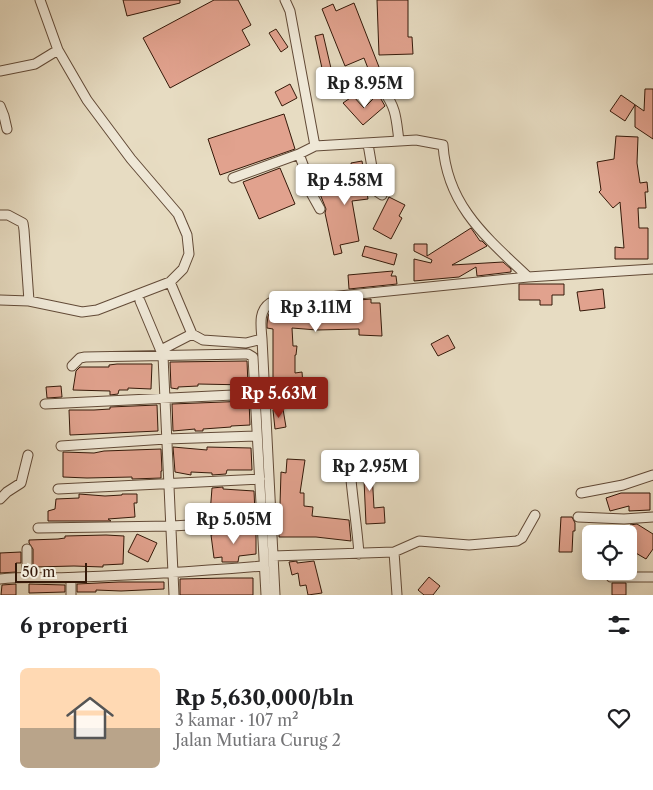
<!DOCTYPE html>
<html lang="id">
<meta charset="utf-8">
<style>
body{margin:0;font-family:"Libre Caslon Text",serif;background:#f6f6f6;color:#202124;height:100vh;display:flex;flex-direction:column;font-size:19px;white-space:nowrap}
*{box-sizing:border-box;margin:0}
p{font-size:16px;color:#757577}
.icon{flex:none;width:28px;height:28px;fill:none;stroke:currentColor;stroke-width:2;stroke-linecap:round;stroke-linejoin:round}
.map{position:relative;height:595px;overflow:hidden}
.details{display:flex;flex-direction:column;background:#fff;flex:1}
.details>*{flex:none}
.buttons{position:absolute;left:582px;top:525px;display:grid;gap:10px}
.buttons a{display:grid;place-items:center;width:55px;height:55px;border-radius:8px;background:#fff;box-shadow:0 2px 12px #0003;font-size:25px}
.scale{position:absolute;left:15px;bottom:12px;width:72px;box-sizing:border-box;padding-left:5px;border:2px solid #351909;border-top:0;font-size:14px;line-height:18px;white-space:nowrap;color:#351909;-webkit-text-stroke:4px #efe8d7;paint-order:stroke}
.price{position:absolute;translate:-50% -42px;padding:0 11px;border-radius:5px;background:#fff;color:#222;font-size:16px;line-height:32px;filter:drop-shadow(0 1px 2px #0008)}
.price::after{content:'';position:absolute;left:50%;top:30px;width:15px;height:11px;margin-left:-8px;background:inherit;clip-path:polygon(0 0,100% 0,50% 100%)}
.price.active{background:#8f2418;color:#fff}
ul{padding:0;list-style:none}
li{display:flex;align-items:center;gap:15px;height:125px;padding:0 20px}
li span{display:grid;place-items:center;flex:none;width:140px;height:100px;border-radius:8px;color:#555}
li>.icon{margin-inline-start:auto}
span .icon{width:60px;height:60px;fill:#fffc;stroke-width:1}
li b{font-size:21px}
h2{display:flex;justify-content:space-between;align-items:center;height:60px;padding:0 20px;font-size:21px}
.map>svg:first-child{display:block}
.building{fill:#e1a28e;stroke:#351909}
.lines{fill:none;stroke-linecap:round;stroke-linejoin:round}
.minor-casing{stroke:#624a37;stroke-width:11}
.minor{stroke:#efe8d7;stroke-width:9}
</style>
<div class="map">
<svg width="653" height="595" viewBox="0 0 653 595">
<rect width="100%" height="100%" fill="#e7dcc2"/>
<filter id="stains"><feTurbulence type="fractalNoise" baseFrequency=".004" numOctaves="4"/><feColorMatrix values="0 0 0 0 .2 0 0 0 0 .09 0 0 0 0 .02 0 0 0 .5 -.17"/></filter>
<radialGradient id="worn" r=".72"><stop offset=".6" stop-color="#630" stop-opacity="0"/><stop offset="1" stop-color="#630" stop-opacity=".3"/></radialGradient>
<!-- building -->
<path class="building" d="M123,0h57v3l-53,13z
M214,0h24l13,25 -9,5 8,15 -80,43 -27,-50z
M377,0h31v37h4l1,17 -34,1z
M354,3l25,64 -10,4 -5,-13 -19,8 -23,-57 11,-5 3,7z
M276,29l12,18 -7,5 -12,-19z
M323,34l14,60 -9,2 -13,-60z
M290,84l7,14 -15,8 -7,-14z
M645,89h8v50l-18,-12v-22l-10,16 -15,-10 11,-16 23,16z
M378,94l7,12 -22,19 -20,-22 10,-7 11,12z
M284,114l11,35 -75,26 -12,-36z
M616,136l22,1 -1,26 3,20 7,-1 1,10h-3l1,16h-8l1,20h9v31h-33v-12l9,1 -4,-46 -7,6 -14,-16 2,-2 -4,-28 17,-3z
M362,161l6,38 -16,2 7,40 -19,4 2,8 -8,2 -9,-42 1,-4 -6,-15 16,-5 -3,-16 19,-3 -1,-7z
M280,168l15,36 -36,15 -16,-37z
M389,197l16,8 -6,11 3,2 -11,21 -18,-10z
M471,228l9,13h2l5,5 -35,19 51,-3 8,7v3l-34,4 -1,-9 -17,10 -45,4v-22l17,4 1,-3 -18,-9v-7h13v12z
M365,246l32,8 -3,11 -32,-9z
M393,271l-2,5h5l1,8 -48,5 -1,-14z
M519,284h45v11h-12v10h-12v-5h-21z
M603,289l2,19 -25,3 -3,-19z
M371,299v4h9l2,33 -23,-1v-6l-42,1 -25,-2 1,18h4l-1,9h-1v18l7,-1 1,13 -30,1v-57l-6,-1v-4l1,-8 3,-6 5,-1v3l26,1 1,-3 56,-2v-8z
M448,335l7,13 -17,8 -7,-12z
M247,361l1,24 -50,-1v2l-20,1v2l-7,-1 -1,-26z
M117,364h35l-1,25 -23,-1v2h-9l-1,4 -8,1v-4l-37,-1 3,-19 4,-4h29v-2z
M61,386l1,11 -15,1 -1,-11z
M249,401l1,24 -19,1v1l-28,2v2h-8v-2l-22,2 -1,-27z
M157,405l1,26 -88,4 -1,-25h25l16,-1v-2z
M283,409l3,18 -11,2 -2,-19z
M173,447l34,3v-3l44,1 1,22h-25l-1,4 -14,1v-2l-21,-1v3l-16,-3z
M161,449l1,22h-1v7l-29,1v-2l-45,1 -24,-1v-25l31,1 10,-2z
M371,454l3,54 10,-1 1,16 -19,1 -2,-44h-4l-1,-25z
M287,459l18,1 -5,33h4v13l9,1 -1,9 37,4 2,21 -35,-4h-37l2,-65 5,1z
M223,487v2l31,2 1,22 -26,-1v5h-8v-2l-11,-1 2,-26z
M621,493h29v17l-21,1v-5l-19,5 -4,-13z
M79,494l26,2 17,-1v-1h15v9h-3l1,14 -27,2 3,2h-63v-10l7,-2 1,-10 23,-1z
M561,517h11l3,6v8h-2l-1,21h-13z
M637,524l16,10v15l-7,10 -17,-10v-15h-4l5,-9z
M228,529v4l28,-2v23l-17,2 -1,6h-16v-5l-8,1 -3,-23 9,-2v-3z
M137,534l20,9 -9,19 -20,-10z
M106,535l18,1 -1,28 -20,1v2l-29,-1 -41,1v-18l-4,-6v-3l29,-1 7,-1v-2z
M21,552v11h-5v9l-16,1v-20z
M297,561v2l17,-2 8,32 -14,2 -2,-10 -6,1 -2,-13 -6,2 -3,-13z
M429,577l11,9 -7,9h-9l-6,-5z
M226,578h27v17h-73v-16z
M119,582h45v7l-43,2 -25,-1v2h-19v-8z
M612,583h14v12h-14z
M16,584v11h-15l1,-10z
M29,584l36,1v7l-36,1z"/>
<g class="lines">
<defs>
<path id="minor" d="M40,0l18,50 29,50 44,59 47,55 9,21 2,19 -6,15 -13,13 22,52 11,6 43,3 16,-4c-1,-13 -4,-28 8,-36l258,-26 125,-8
M0,71l35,-7 23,-14
M383,90c14,19 13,29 16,51
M0,106l4,10 3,13
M368,144l8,47 6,4
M315,146l101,-6 27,5c4,61 44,93 85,132
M299,154l6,16 5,21 10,18
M233,178l66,-24 16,-8 -25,-135 -5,-11
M0,215h8l15,8 1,7 5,71
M0,300l29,1 53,11 15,-2 73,-28
M140,301l23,55 11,239
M262,339l13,256
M161,350l31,-16
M72,366l8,-8 5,-1 158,-3h5l5,3 13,238
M45,404l209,-10
M61,446l105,-7 91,-3
M350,468c2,29 7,57 9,86
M58,489l202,-10
M581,493l42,-8 30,-10
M0,499l7,-7 14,-9 7,-28
M578,517l46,2 29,-2
M38,528l134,-2 90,-5
M27,549v28
M394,552l3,43
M273,556l121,-4 25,-11 50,4 48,-4 5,-3 13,-23
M611,577h42
M71,578v17
M0,579c28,-3 53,0 80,-2 61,-2 122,-6 183,-11"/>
</defs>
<!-- minor casing -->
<use href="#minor" class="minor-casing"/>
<!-- minor -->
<use href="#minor" class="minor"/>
</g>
<rect width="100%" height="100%" filter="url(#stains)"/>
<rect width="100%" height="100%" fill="url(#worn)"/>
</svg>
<div class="buttons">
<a><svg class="icon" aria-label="locate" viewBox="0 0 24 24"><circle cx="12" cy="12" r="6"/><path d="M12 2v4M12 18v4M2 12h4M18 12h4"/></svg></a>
</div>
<div class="scale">50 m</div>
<b class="price" style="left:365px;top:109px">Rp 8.95M</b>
<b class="price" style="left:345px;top:206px">Rp 4.58M</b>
<b class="price" style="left:316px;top:333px">Rp 3.11M</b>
<b class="price active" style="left:279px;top:419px">Rp 5.63M</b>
<b class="price" style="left:370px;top:492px">Rp 2.95M</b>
<b class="price" style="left:234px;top:545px">Rp 5.05M</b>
</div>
<section class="details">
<h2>6 properti<svg class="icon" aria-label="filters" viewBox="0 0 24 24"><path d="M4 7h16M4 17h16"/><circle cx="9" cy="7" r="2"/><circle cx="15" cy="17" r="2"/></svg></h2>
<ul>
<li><span style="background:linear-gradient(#ffd9b3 60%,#b9a48a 0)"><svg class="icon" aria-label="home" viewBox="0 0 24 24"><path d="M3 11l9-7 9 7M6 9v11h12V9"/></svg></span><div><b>Rp 5,630,000/bln</b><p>3 kamar · 107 m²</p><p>Jalan Mutiara Curug 2</p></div><svg class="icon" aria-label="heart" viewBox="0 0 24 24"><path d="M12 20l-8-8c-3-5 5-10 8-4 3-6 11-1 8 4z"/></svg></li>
</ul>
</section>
